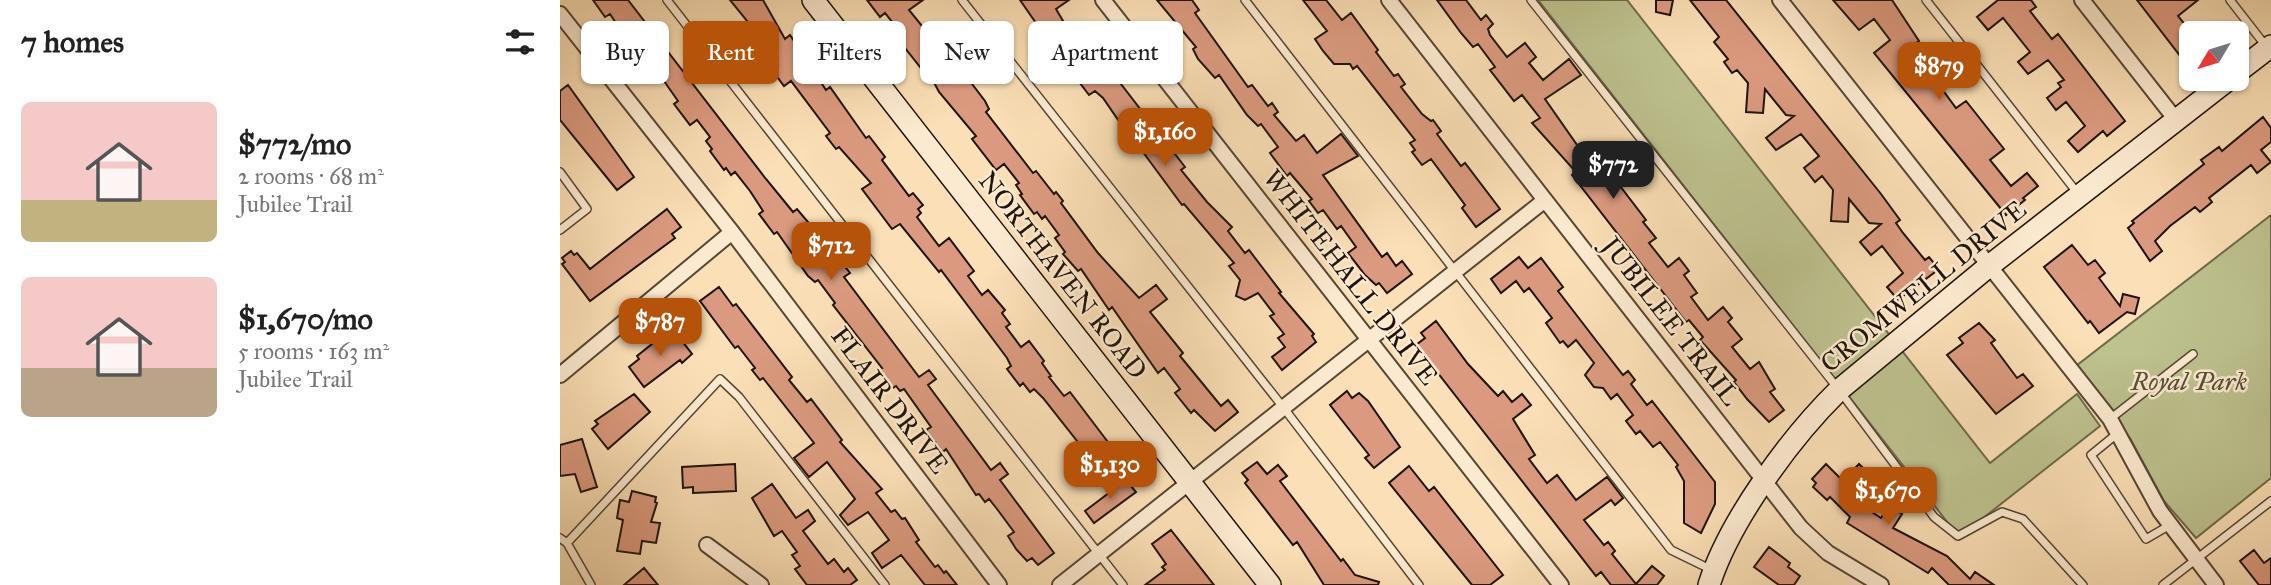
<!DOCTYPE html>
<meta charset="utf-8">
<style>
body{margin:0;font-family:"IM FELL Great Primer",serif;background:#f2f2f2;color:#222;height:100vh;display:flex;flex-direction:column;font-size:26px;white-space:nowrap}
*{box-sizing:border-box;margin:0}
p{font-size:23px;color:#767676}
.icon{flex:none;width:38px;height:38px;fill:none;stroke:currentColor;stroke-width:2;stroke-linecap:round;stroke-linejoin:round}
.map{position:relative;flex:1;overflow:hidden}
.side{display:flex;flex-direction:column;background:#fff;width:560px}
.side>*{flex:none}
.guide{position:absolute;left:21px;top:21px;width:665px;height:63px;display:flex;gap:14px}
.needle{width:46px;rotate:232deg}
.buttons{position:absolute;left:1619px;top:21px;display:grid;gap:14px}
.buttons a{display:grid;place-items:center;width:70px;height:70px;border-radius:10px;background:#fff;box-shadow:0 2px 5px #0004;font-size:35px}
.price{position:absolute;translate:-50% -60px;padding:0 16px;border-radius:14px;background:#b45309;color:#fff;font-size:23px;line-height:46px;filter:drop-shadow(0 2px 4px #0008)}
.price::after{content:'';position:absolute;left:50%;top:42px;width:21px;height:16px;margin-left:-10px;background:inherit;clip-path:polygon(0 0,100% 0,50% 100%)}
.price.selected{background:#222;color:#fff}
ul{padding:0;list-style:none}
li{display:flex;align-items:center;gap:21px;height:175px;padding:0 21px}
li span{display:grid;place-items:center;flex:none;width:196px;height:140px;border-radius:10px;color:#555}
li>.icon{margin-inline-start:auto}
span .icon{width:84px;height:84px;fill:#fffc;stroke-width:1}
li b{font-size:30px}
h2{display:flex;justify-content:space-between;align-items:center;height:84px;padding:0 21px;font-size:30px}
.tag{padding:0 24px;border-radius:10px;background:#fff;box-shadow:0 2px 5px #0004;font-size:24px;line-height:63px}
.tag.selected{background:#b45309;color:#fff}
main{display:flex;flex:1;min-height:0}
.map>svg:first-child{display:block}
.green{fill:#bdc28f;stroke:#6e6a4c;stroke-width:2}
.building{fill:#db9a7f;stroke:#1f1308;stroke-width:2}
.lines{fill:none;stroke-linecap:round;stroke-linejoin:round}
.lane-casing{stroke:#564634;stroke-width:10}
.street-casing{stroke:#564634;stroke-width:18}
.secondary-casing{stroke:#1f1308;stroke-width:24}
.lane{stroke:#fcead0;stroke-width:7}
.street{stroke:#fcead0;stroke-width:14}
.secondary{stroke:#fcead0;stroke-width:21}
.labels{text-anchor:middle;stroke-width:5;stroke-linejoin:round;paint-order:stroke}
.street-label{font-size:26px;fill:#1f1308;stroke:#fcead0}
.park-label{font-size:26px;font-style:italic;fill:#565037;stroke:#fcead0}
</style>
<main>
<section class="side">
<h2>7 homes<svg class="icon" aria-label="filters" viewBox="0 0 24 24"><path d="M4 7h16M4 17h16"/><circle cx="9" cy="7" r="2"/><circle cx="15" cy="17" r="2"/></svg></h2>
<ul>
<li><span style="background:linear-gradient(#f6c9c9 70%,#c2b280 0)"><svg class="icon" aria-label="home" viewBox="0 0 24 24"><path d="M3 11l9-7 9 7M6 9v11h12V9"/></svg></span><div><b>$772/mo</b><p>2 rooms · 68 m²</p><p>Jubilee Trail</p></div></li>
<li><span style="background:linear-gradient(#f6c9c9 65%,#b9a48a 0)"><svg class="icon" aria-label="home" viewBox="0 0 24 24"><path d="M3 11l9-7 9 7M6 9v11h12V9"/></svg></span><div><b>$1,670/mo</b><p>5 rooms · 163 m²</p><p>Jubilee Trail</p></div></li>
</ul>
</section>
<div class="map">
<svg width="1711" height="585" viewBox="0 0 1711 585">
<rect width="100%" height="100%" fill="#fbdfb6"/>
<filter id="stains"><feTurbulence type="fractalNoise" baseFrequency=".00286" numOctaves="4"/><feColorMatrix values="0 0 0 0 .2 0 0 0 0 .09 0 0 0 0 .02 0 0 0 .5 -.17"/></filter>
<radialGradient id="worn" r=".72"><stop offset=".6" stop-color="#630" stop-opacity="0"/><stop offset="1" stop-color="#630" stop-opacity=".3"/></radialGradient>
<!-- green -->
<path class="green" d="M978,0h89l363,463 87,-69 23,32 -141,111z
M1711,215v263l-75,60 -32,-37 -34,-63 -54,-72z"/>
<!-- building -->
<path class="building" d="M33,0h35l138,179 27,33 4,-3 11,13 -6,4 30,38 7,-5 11,14 -6,4 75,100 10,-7 7,9 -8,6 63,85 9,-7 8,11 -8,6 54,73 -16,12 -6,-7 -5,3 -11,-12 -8,-13 6,-4 -17,-23 -8,-10 -4,3 -6,-8 -3,1 -30,-46 -3,3 -17,-22 5,-3 -27,-38 -4,2 -4,-5 -3,2 -14,-19 3,-1 -49,-63 2,-2 -17,-23 -3,2 -7,-6 -31,-44 -3,2 -15,-20 4,-3 -13,-20 -15,-19 -4,3 -5,-7 -2,2 -14,-19 2,-2 -6,-8 4,-4 -13,-17 -7,5 -16,-21 4,-3 -26,-37 -4,3 -9,-9 -29,-44 -5,3z
M170,0h33l22,39 5,-4 36,55 4,-3 36,51 3,-2 16,21 -3,3 27,36 4,-3 10,12 -5,4 3,4 -4,4 22,29 10,-8 25,33 -6,5 14,19 6,-5 17,20 -3,3 8,11 -4,3 15,20 8,-6 15,20 -2,2 9,13 -2,1 15,19 6,-4 50,66 -31,24 -9,-13 12,-9 -49,-62 -9,-9 -4,3 -7,-9 -3,3 -13,-17 4,-3 -4,-8 -66,-88 -2,2 -39,-48 -8,5 -30,-40 9,-6 -32,-36 -3,2 -10,-13 4,-3 -39,-52 -7,5 -12,-16 6,-5 -17,-22 -7,6 -11,-15 9,-7z
M307,0h56l-14,10 30,37 14,-11 11,13 -7,5 14,18 -5,4 19,25 4,8 -3,3 47,61 3,-2 18,23 2,-2 7,9 -2,2 37,50 41,45 17,-13 11,14 -17,13 33,41 -3,3 41,50 7,-6 10,12 -23,19 -21,-21 -3,3 -16,-20 5,-4 -16,-21 -6,5 -46,-66 -3,3 -28,-41 -3,2 -15,-17 2,-2 -10,-14 4,-3 -14,-19 -3,3 -5,-7 -3,2 -14,-19 2,-1 -6,-9 3,-2 -15,-19 -8,6 -24,-31 4,-3 -37,-44 -12,-23 -3,3 -30,-38 5,-3 -14,-18 -5,4z
M460,0h49l-13,9 13,22 -3,2 14,19 10,-8 95,123 -4,3 26,32 25,25 -4,4 17,22 4,-3 32,42 -2,1 35,41 -2,2 4,6 -34,28 -10,-13 13,-10 -7,-9 6,-4 -14,-18 4,-2 -16,-21 -13,7 -9,-4 4,-16 -11,-14 5,-3 -50,-59 -2,1 -45,-61 -9,5 -8,-11 7,-5 -24,-35 -8,-7 -6,4 -16,-21 -5,4 -13,-17 -13,10 -9,-12 14,-11 -14,-18 5,-4z
M597,0h35l7,10 -4,3 53,74 4,-2 16,21 4,-3 6,9 -4,3 22,26 8,-6 13,18 24,-19 17,22 -35,19 59,82 5,-4 9,13 6,-5 10,13 -25,19 -8,-10 -3,2 -11,-10 -17,-22 8,-6 -15,-21 -4,3 -14,-19 -5,3 -9,-12 3,-2 -22,-26 -3,3 -17,-23 8,-6 -17,-23 -3,2 -11,-11 -28,-40 -4,3 -17,-19 -5,-10 3,-2z
M743,0h23l16,20 9,-7 27,37 -2,2 18,24 4,-2 7,10 -4,3 21,27 9,7 2,-1 8,11 -4,3 24,32 4,-3 35,46 -24,18 -14,-19 3,-3 -34,-46 -9,6 -10,-13 3,-2 -5,-7 5,-3 -58,-74 -4,3 -3,-5h-16l-11,-13 -8,-12 12,-8z
M877,0h29l15,20 5,-5 7,9 -5,5 2,6 17,22 18,-14 11,14 -7,6 14,17 26,-21 12,16 -36,24 44,63 8,-6 49,64 -3,2 13,16 -7,5 19,24 11,-9 10,13 -5,4 13,18 -6,4 17,23 15,-13 9,11 -4,4 14,17 -10,8 18,22 9,-7 16,27 -5,3 14,18 -15,12 -22,-23 -13,-17 2,-2 -36,-40 3,-3 -14,-17 -3,2 -114,-147 4,-3 -44,-49 8,-5 -18,-23 -8,6 -24,-31 5,-3 -17,-23 -5,3 -12,-14z
M1096,0h17l-3,15 -14,-3z
M1130,0h36l155,194 19,26 -4,3 7,10 22,27 4,-3 10,12 -41,31 -11,-13 16,-14 -21,-27 -11,9 -11,-13 21,-18 -12,-1 -20,-24 -1,23 -17,-1 2,-31 -11,-14 -7,6 -11,-14 15,-12 -18,-22 -25,16 -10,-12 28,-22 -8,-1 -21,-26 -2,24 -17,-1 2,-29 -11,-13 -5,3 -8,-11 4,-3 -14,-17 5,-5z
M1273,0h59l27,41 -12,8 20,26 9,-7 9,12 -6,5 17,23 10,-7 38,48 -14,11 21,26 16,-13 11,13 -15,12 2,2 -19,15 -132,-162 16,-13 -16,-21 -15,11z
M1438,0h33l5,7 -6,4 22,28 6,-5 67,87 -18,15 -4,-5 -25,21 -10,-11 17,-15 -19,-24 -10,8 -9,-12 14,-11 -3,-4 6,-3 -16,-20 -20,14 -10,-12 12,-10 -27,-34 -15,12 -11,-13z
M1577,0h61l-20,16 13,16v38z
M8,85l66,92 -17,13 -57,-70v-29z
M1703,117l8,11v14l-10,8 10,12 -14,11 -6,-8 -42,33 3,4 -12,10 -5,-5 -25,19 -15,15 7,10 -12,10 -22,-33 6,-5 -2,-2 72,-57 -3,-4 18,-13 3,4z
M107,209l14,18 -9,7 3,4 -85,63 -28,-37 3,-2 -3,-4 9,-7 3,4 3,-2 13,16z
M1512,245l16,20 7,-5 10,13 -6,5 21,28 3,-12 16,4 -4,16 -8,-2 -28,21 -9,-12 -2,2 -44,-56z
M959,257l9,11 13,-10 22,29 -5,4 40,52 25,32 5,-4 7,9 -4,4 16,21 5,-4 63,81v22l-14,29 -17,-10v-42l-8,-14 2,-2 -18,-23 -7,5 -13,-16 -4,3 -10,-13 7,-6 -16,-21 -6,5 -8,-11 -9,-1 -9,-12 9,-12 -18,-23 -8,7 -5,-6 -3,2 -14,-20 6,-5 -23,-30 -5,4 -8,-11 -15,12 -10,-14z
M159,287l14,19 3,-2 56,73 -3,3 18,22 4,-3 31,41 -2,2 42,47 -6,4 15,19 4,-2 7,9 3,-1 14,22 -3,2 19,25 3,-2 6,8 2,-2 11,14h-32l-24,-30 -19,13 -10,-15 17,-13 -21,-28 -20,13 -8,-10 15,-16 -28,-37 -18,15 -15,-19 20,-15 -51,-65 -3,2 -8,-10 3,-2 -17,-22 -3,2 -35,-47z
M876,321l32,43 30,32 5,-5 9,11 10,-8 9,11 -18,14 22,36 -6,4 18,24 10,-8 19,25 31,-23 16,21 -8,7 -4,-5 -27,20 20,25 4,-3 7,9 -3,3 24,30 16,-18 12,10 -7,9h-46l-10,-13 -5,4 -180,-231 9,-7 -4,-5z
M1419,323l16,17 -4,3 26,35 6,-4 10,12 -37,28 -49,-59 16,-12 -4,-5z
M112,328l20,26 -10,9 -2,-3 -36,27 -15,-20 10,-8 -2,-3z
M787,391l5,7 7,-5 9,8 32,46 -26,21 -9,-10 4,-3 -39,-50z
M74,394l16,18 -42,37 -16,-20 6,-5 -3,-3z
M22,439l15,48 -16,5 -6,-18 -15,2v-31z
M697,462l10,12 11,-9 9,11 -7,5 61,80 2,-2 12,16 24,7 -1,3h-54l-27,-43 -4,3 -48,-62 3,-3 -6,-7z
M175,464l1,27 -43,2v-6l-10,1 -1,-21z
M1266,464l17,17 16,-17 12,12 -21,22 31,20 8,-12 13,8 -9,14 54,28 23,23 5,-7 19,13h-45l-17,-17 -4,5 -81,-50 3,-6 -20,-20 -3,3 -14,-13 3,-4 -4,-4z
M849,466l20,25 5,-4 69,88 -13,10h-18l-83,-102z
M566,480l10,12 -42,31 -9,-12z
M212,484l24,34 12,-8 7,11 -12,10 25,33 6,-5 10,13 4,-4 9,12 -7,5h-43l-12,-16 5,-3 -8,-11 5,-3 -15,-21 -8,5 -22,-38z
M72,491l24,6 -1,5 2,1 -6,19 9,1 -4,20 -14,-2 -2,13 -23,-3 6,-31 -6,-2 3,-18 9,2z
M611,530l43,55h-69l20,-15 -3,-3 4,-3 -14,-20z
M1209,547l21,16 -2,4 12,9 -6,9h-15l-25,-18z
M1694,550l10,13 7,-5v27h-12l-19,-24z
M84,568l14,17h-34z"/>
<g class="lines">
<defs>
<path id="lane" d="M107,0l456,585
M402,0l321,407 136,178
M685,0l426,550 41,20
M971,0l308,390 95,127 24,19 44,-24 21,7 60,66
M1366,0l153,195
M1670,0l35,45
M0,172l27,37 -27,21
M1550,419l83,-65
M1558,433l-27,22 55,84 24,-14
M0,538l7,5 24,42
M7,543l153,-164 19,18 146,188
M1603,585l108,-84"/>
<path id="street" d="M543,0l458,585
M829,0l412,528 27,25 53,32
M1220,0l330,419 50,92 56,74
M1522,0l94,120
M0,14l172,218 267,353
M0,375l172,-143
M147,545l54,40
M500,585l485,-385"/>
<path id="secondary" d="M253,0l457,585
M1676,73l35,-27
M1149,585c20,-64 82,-148 130,-195l150,-124 240,-187"/>
</defs>
<!-- lane casing -->
<use href="#lane" class="lane-casing"/>
<!-- street casing -->
<use href="#street" class="street-casing"/>
<!-- secondary casing -->
<use href="#secondary" class="secondary-casing"/>
<!-- lane -->
<use href="#lane" class="lane"/>
<!-- street -->
<use href="#street" class="street"/>
<!-- secondary -->
<use href="#secondary" class="secondary"/>
</g>
<g class="labels">
<!-- street labels -->
<g class="street-label">
<text transform="translate(503 275) rotate(52)" y="9">NORTHAVEN ROAD</text>
<text transform="translate(791 277) rotate(52)" y="9">WHITEHALL DRIVE</text>
<text transform="translate(1363 286) rotate(-39)" y="9">CROMWELL DRIVE</text>
<text transform="translate(1111 321) rotate(52)" y="9">JUBILEE TRAIL</text>
<text transform="translate(330 400) rotate(53)" y="9">FLAIR DRIVE</text>
</g>
<!-- park labels -->
<g class="park-label">
<text x="1629" y="390">Royal Park</text>
</g>
</g>
<rect width="100%" height="100%" filter="url(#stains)"/>
<rect width="100%" height="100%" fill="url(#worn)"/>
</svg>
<div class="buttons">
<a><svg class="needle" viewBox="-14 -14 28 28"><path d="M0-13l5 13h-10z" fill="#e53935"/><path d="M0 13l5-13h-10z" fill="#767676"/></svg></a>
</div>
<b class="price" style="left:1379px;top:102px">$879</b>
<b class="price" style="left:605px;top:168px">$1,160</b>
<b class="price selected" style="left:1053px;top:201px">$772</b>
<b class="price" style="left:271px;top:282px">$712</b>
<b class="price" style="left:100px;top:358px">$787</b>
<b class="price" style="left:550px;top:501px">$1,130</b>
<b class="price" style="left:1328px;top:527px">$1,670</b>
<div class="guide">
<a class="tag">Buy</a>
<a class="tag selected">Rent</a>
<a class="tag">Filters</a>
<a class="tag">New</a>
<a class="tag">Apartment</a>
</div>
</div>
</main>
